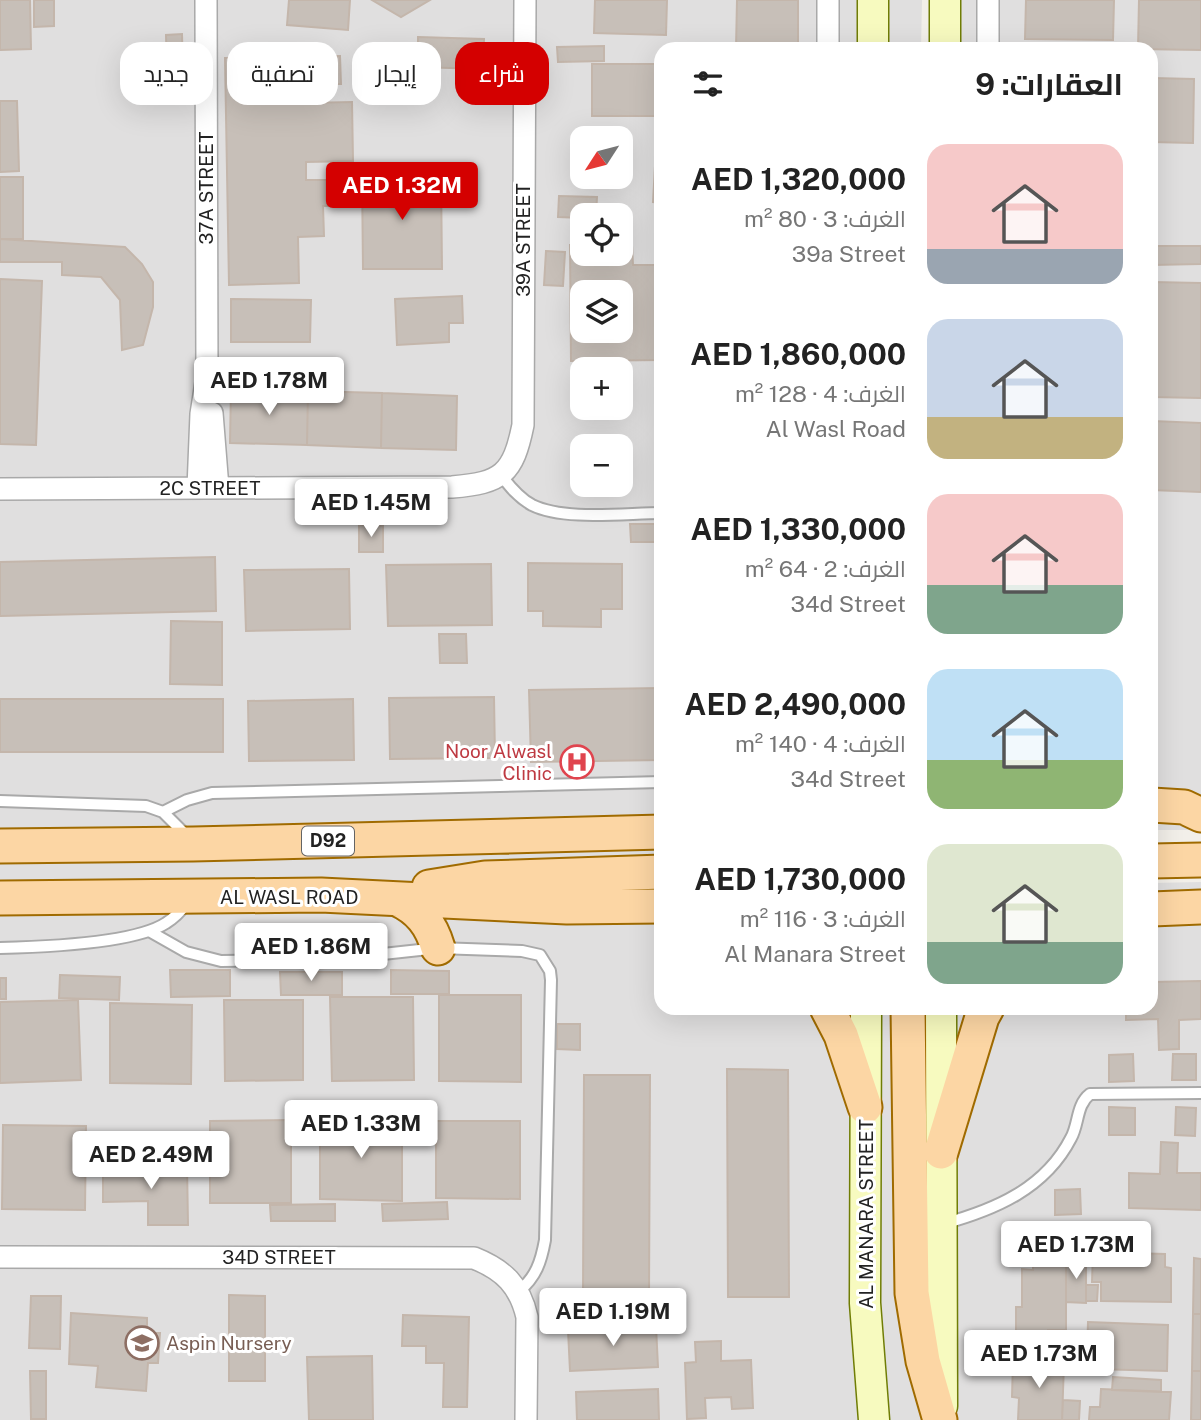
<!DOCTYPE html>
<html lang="ar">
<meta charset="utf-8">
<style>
body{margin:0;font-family:"Public Sans",Cairo,sans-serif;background:#f6f6f6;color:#222;direction:rtl;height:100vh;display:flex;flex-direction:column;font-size:26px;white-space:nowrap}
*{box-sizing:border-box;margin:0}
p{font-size:23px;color:#767676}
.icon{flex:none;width:38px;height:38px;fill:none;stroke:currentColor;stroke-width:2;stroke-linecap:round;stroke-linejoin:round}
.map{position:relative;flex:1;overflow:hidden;direction:ltr}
.sheet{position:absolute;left:654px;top:42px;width:504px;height:973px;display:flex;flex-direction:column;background:#fff;border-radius:21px;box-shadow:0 7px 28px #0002;direction:rtl}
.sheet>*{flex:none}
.hud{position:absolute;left:21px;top:42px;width:528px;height:63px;direction:rtl;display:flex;gap:14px}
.needle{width:46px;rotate:234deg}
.tools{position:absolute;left:570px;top:126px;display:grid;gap:14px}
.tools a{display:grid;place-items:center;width:63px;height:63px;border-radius:14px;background:#fff;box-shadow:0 7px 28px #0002;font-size:35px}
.price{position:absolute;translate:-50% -60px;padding:0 16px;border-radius:7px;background:#fff;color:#222;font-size:23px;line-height:46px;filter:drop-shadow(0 2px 4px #0008)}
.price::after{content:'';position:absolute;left:50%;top:42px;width:21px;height:16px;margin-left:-10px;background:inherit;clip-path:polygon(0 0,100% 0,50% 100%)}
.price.on{background:#d40000;color:#fff}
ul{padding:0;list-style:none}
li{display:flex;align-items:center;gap:21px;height:175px;padding:0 35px}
li span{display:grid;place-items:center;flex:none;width:196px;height:140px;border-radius:21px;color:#555}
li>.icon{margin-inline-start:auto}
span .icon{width:84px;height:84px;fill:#fffc;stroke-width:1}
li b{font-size:30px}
h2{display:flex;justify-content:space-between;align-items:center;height:84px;padding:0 35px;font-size:30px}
.tag{padding:0 24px;border-radius:21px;background:#fff;box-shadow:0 7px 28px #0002;font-size:24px;line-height:63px}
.tag.on{background:#d40000;color:#fff}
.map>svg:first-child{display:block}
.residential{fill:#e0dfdf;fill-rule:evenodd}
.building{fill:#c7bfb8;stroke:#c4b6ab;stroke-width:2;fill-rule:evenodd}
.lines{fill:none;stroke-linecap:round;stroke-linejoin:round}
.lane-casing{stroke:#a9a9a9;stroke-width:14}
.street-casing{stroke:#a9a9a9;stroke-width:24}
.secondary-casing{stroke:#707d05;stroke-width:33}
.primary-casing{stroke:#a06b00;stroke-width:37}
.lane{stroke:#fff;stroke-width:10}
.street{stroke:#fff;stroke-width:21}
.secondary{stroke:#f7fabf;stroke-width:30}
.primary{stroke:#fcd6a4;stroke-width:33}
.labels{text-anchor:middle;stroke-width:6;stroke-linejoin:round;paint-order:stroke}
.shield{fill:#fff;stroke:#646464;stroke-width:2}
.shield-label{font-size:18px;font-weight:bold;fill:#222}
.street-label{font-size:19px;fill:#222;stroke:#fff}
.health-label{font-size:19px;fill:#be3a42;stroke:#fff;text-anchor:end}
.education-label{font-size:19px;fill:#785e54;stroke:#fff;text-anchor:start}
</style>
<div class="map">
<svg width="1201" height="1420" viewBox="0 0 1201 1420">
<rect width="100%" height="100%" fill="#f2efe9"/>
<!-- residential -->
<path class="residential" d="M0,0h922l-1,49h-259v959h490v-125l49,-1v538h-1201zM583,138h38v39h-38zM583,215h38v39h-38zM583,292h38v39h-38zM583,369h38v39h-38zM583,446h38v39h-38z
M957,0h244v830h-43l-6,-2v-779h-196z"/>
<!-- building -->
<path class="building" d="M0,0h30l1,49 -31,1z
M34,0h20v26l-20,1z
M289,0h61l-2,30 -61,-5z
M372,0h58l-29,17z
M595,0h72l-1,35 -72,-2z
M737,0h61v49h-62z
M1026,0h88l-1,40 -88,-1z
M1139,0h62v50l-63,-1z
M182,34l1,39h-16l-1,-38z
M418,37l66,2 -1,30 -65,-2z
M604,46v15l-46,1 -1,-15z
M134,49h23l1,22 -24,1z
M340,56l1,28h-34v19l45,-1 1,59 -47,1v18h32v26h-15l1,30 -26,1 1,46 -70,2 -4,-227z
M592,64h70v52h-70z
M1152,78l42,1 -1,64 -41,-1z
M0,101h17l2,70 -19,1z
M610,129v9h-24v-8z
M657,130h5v73l-9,-1z
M362,174h79l1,95h-79z
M0,177h23v62h-23z
M559,196l38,1 -1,18h-13v3l-25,-1z
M0,239l125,8 17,17 11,18v25l-10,38 -21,5 -2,-50 -19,-23 -39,-2v-13h-62z
M570,245h13v9h38v-9h11l1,20h29v95l-91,1zM583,292h38v39h-38z
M1152,246h49v18l-49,1z
M546,251l19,1 -2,34 -19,-1z
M0,279l42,2 -6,164 -36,-1z
M1152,282l49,1v115l-49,-1z
M462,296l1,27h-14v19l-52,3 -2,-46z
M231,299l80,1 -1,42h-79z
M231,388l77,3 -1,54 -77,-2z
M308,391l74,2 -1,55 -74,-3z
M382,393l75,3 -1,54 -75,-2z
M1152,421l49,2v69l-49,-2z
M630,524h32v18h-31z
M359,525l24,1v26h-24z
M215,557l1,54 -216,5v-54z
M528,563l94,1v45h-21v18l-58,-1v-15h-15z
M491,564l1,61 -104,1 -2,-61z
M349,569l1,60 -104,2 -2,-61z
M171,621l51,1v63l-52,-1z
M439,634h27l1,29h-27z
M662,688v72l-131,2 -2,-72z
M494,697l1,61 -105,1 -1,-61z
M0,699h223v53h-223z
M353,699l1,61 -105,1 -1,-60z
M170,970h60v26l-59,1z
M391,970l58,1v23h-58z
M280,972h62v23h-61z
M60,975l60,2 -1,23 -60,-2z
M0,978h6v21h-6z
M1201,981v38l-22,1v29l-20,1 -1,-31 -32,1v-12h26v-26z
M439,995h82v87l-82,-1z
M330,997h83l1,83 -82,1z
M78,1000l3,80 -81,3v-81z
M224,1000h79v80l-78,1z
M110,1003l82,2 -1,79 -81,-1z
M557,1024h23v26l-23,-1z
M1133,1054l1,27 -25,1v-27z
M1173,1054h23v26h-24z
M727,1069l61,1 1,227h-61z
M584,1075h66l-1,223 -66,-1z
M1109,1107l26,1v27h-26z
M1176,1107l20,1 -1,28 -20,-1z
M320,1119h82v82l-82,-2z
M291,1120v83h-81v-82z
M436,1121h84v78l-84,-1z
M3,1125l83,1 -1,84 -83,-1z
M1161,1142l17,1 -1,30h24v37l-72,-2v-35l31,1z
M187,1165l1,60h-40v-24l-45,1v-36z
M1080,1189l1,25 -26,1v-25z
M447,1202l1,17 -65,2 -1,-17z
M335,1204v17h-64l-1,-16z
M1093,1252l72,2v13l6,1v34l-70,-1v-19h-9z
M1194,1258l7,1v55h-8z
M1033,1259l33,1v70h-18l-1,10h-31v-33h6v-38l11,1z
M1066,1260h20v43l-20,-1z
M1086,1285h12l-1,16h-11z
M229,1295l36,1v85h-36z
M31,1296h30l-1,53 -31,-1z
M71,1313l76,5v15h13l-2,30h-10l-2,28 -50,-4 2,-21 -29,-2z
M1193,1314h8v57h-9z
M403,1315l66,2 -2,90h-24l1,-44h-18v-17h-24z
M1088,1322l80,3 -1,46 -72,-2 1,-14h-9z
M656,1326l2,41 -88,4 -2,-41z
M721,1341v20l30,-1 2,48 -21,1 -1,-12 -26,1 1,20 -19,1 -2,-56 11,-1 -1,-20z
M372,1356l1,64h-64l-2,-63z
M1013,1361l51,2 -2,57h-44l1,-22 -7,-1z
M30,1371h16v48h-15z
M1192,1371h9v49h-10z
M1113,1377l48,3v12l-49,-2z
M658,1389l1,31h-82l-1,-28z
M1101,1389l70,3 -2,28h-80l1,-13h10z
M1063,1400l17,1 -1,19h-17z"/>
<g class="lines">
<defs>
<path id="lane" d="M501,475c9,12 18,23 31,30 32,16 93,8 130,8
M0,801l146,5 17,6 24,24
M163,812l24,-12 25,-7 450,-11
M149,931l37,21 35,9 116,-2 101,-11 84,3 18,4 10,16 1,9 -6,260c-4,22 -9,37 -26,51
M0,948c40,-1 134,-4 166,-25 8,-5 15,-12 20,-19
M943,1224c51,-14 102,-35 128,-86 8,-14 5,-33 19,-44l111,-1"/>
<path id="street" d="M828,49v-49
M988,49v-49
M212,413l6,75
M198,488l3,-74 6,-38 -1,-376
M0,489l452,-2c50,-4 61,-13 71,-62l2,-425
M0,1257l474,1c30,12 46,28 53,59l-1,103"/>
<path id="secondary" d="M945,0v49
M873,49v-49
M866,1008l-1,295 9,117
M941,1008l1,398"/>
<path id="primary" d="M1152,805l32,2 17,8
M0,846l193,-2 469,-12
M1152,861l49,-1
M429,887l56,-9 177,-6
M0,898l321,-3 246,12 95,-1
M397,899c22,10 34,25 41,49
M1152,909l49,-2
M827,1008l14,27 24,72
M908,1008l4,285 11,68 17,59
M941,1152l41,-135 5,-9"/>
</defs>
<!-- lane casing -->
<use href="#lane" class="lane-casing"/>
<!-- street casing -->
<use href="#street" class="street-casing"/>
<!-- secondary casing -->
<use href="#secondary" class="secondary-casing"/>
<!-- primary casing -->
<use href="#primary" class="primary-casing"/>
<!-- lane -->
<use href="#lane" class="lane"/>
<!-- street -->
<use href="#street" class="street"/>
<!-- secondary -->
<use href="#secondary" class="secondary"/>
<!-- primary -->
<use href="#primary" class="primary"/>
</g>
<!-- icons -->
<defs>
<symbol id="hospital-ring" viewBox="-11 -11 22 22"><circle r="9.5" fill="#fff" stroke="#e0444e" stroke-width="1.5"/><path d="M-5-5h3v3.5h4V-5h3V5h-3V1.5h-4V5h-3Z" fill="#e0444e"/></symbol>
<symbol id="school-ring" viewBox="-11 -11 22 22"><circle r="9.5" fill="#fff" stroke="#8d6e63" stroke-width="1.5"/><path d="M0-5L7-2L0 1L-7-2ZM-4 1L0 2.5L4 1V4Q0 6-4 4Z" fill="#8d6e63"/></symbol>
</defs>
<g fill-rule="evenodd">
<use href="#hospital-ring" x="558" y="743" width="38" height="38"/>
<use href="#school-ring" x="123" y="1324" width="38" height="38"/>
</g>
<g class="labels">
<!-- shield labels -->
<rect class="shield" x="302" y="826.5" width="52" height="29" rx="5"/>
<g class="shield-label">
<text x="328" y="847">D92</text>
</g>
<!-- street labels -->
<g class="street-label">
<text transform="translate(206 188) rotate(-90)" y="7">37A STREET</text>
<text transform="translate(523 240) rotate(-90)" y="7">39A STREET</text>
<text x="210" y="495">2C STREET</text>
<text x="289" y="904">AL WASL ROAD</text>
<text transform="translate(866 1214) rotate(-90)" y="7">AL MANARA STREET</text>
<text x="279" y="1264">34D STREET</text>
</g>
<!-- health labels -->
<g class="health-label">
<text x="552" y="758">Noor Alwasl<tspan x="552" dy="22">Clinic</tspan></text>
</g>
<!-- education labels -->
<g class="education-label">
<text x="166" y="1350">Aspin Nursery</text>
</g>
</g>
</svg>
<div class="tools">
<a><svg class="needle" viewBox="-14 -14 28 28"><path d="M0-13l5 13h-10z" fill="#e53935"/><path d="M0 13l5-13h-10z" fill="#767676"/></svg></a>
<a><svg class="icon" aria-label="locate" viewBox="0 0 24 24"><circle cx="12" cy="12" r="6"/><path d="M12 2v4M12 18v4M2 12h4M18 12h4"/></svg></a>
<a><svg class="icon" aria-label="layers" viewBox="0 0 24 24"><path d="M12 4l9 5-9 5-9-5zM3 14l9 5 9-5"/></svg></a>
<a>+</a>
<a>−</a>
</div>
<b class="price on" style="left:402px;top:222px">AED 1.32M</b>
<b class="price" style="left:269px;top:417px">AED 1.78M</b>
<b class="price" style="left:371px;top:539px">AED 1.45M</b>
<b class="price" style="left:311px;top:983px">AED 1.86M</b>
<b class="price" style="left:361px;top:1160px">AED 1.33M</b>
<b class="price" style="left:151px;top:1191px">AED 2.49M</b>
<b class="price" style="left:1076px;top:1281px">AED 1.73M</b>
<b class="price" style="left:613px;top:1348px">AED 1.19M</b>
<b class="price" style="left:1039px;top:1390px">AED 1.73M</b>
<div class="hud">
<a class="tag on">شراء</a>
<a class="tag">إيجار</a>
<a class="tag">تصفية</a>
<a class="tag">جديد</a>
</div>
<section class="sheet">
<h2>العقارات: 9<svg class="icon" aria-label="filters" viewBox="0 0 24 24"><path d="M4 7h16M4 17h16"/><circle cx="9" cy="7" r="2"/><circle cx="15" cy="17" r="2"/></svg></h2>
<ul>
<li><span style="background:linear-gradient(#f6c9c9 75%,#9aa5b1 0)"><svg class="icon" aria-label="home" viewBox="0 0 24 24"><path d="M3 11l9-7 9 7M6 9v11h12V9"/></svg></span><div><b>AED 1,320,000</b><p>الغرف: 3 · 80 m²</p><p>39a Street</p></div></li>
<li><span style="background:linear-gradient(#c9d6e8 70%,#c2b280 0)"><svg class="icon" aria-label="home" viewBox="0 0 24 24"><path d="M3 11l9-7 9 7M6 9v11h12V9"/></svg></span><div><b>AED 1,860,000</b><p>الغرف: 4 · 128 m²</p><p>Al Wasl Road</p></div></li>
<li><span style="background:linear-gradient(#f6c9c9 65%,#7fa58c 0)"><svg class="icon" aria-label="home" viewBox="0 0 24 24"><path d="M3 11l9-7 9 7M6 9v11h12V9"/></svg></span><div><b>AED 1,330,000</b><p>الغرف: 2 · 64 m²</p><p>34d Street</p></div></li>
<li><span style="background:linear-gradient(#bfe0f5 65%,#8fb573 0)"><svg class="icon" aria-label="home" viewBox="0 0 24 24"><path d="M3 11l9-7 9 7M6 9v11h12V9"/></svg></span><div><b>AED 2,490,000</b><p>الغرف: 4 · 140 m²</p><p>34d Street</p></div></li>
<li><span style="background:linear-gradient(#dfe7d0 70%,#7fa58c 0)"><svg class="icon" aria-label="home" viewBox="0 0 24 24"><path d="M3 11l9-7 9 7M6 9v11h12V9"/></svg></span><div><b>AED 1,730,000</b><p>الغرف: 3 · 116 m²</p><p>Al Manara Street</p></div></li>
</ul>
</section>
</div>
